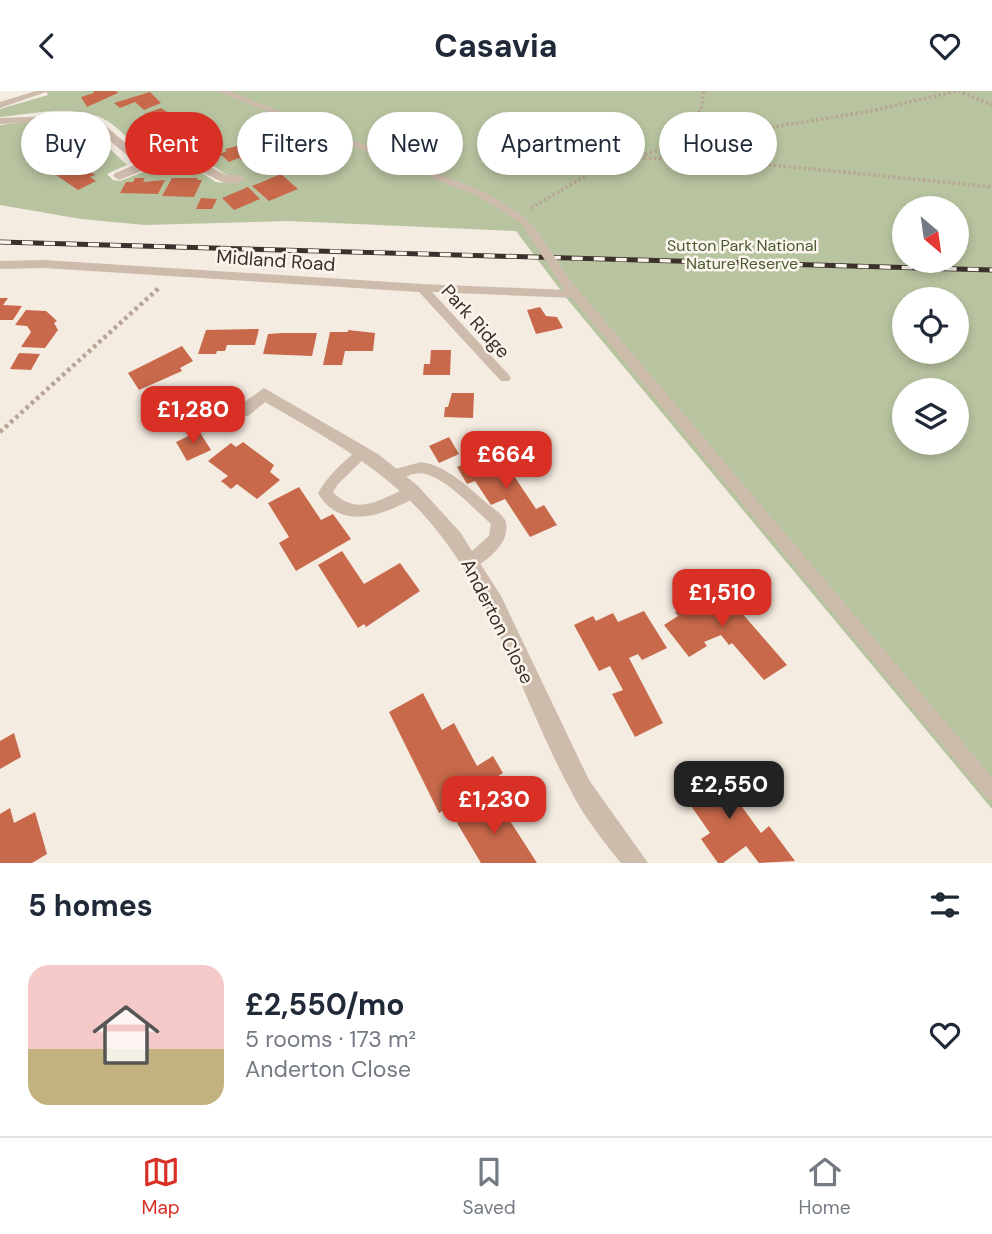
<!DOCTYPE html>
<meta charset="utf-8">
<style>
body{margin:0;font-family:"DM Sans",sans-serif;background:#f6f6f7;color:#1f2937;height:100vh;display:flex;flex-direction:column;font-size:26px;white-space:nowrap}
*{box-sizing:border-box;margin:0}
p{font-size:23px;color:#747a83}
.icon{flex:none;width:38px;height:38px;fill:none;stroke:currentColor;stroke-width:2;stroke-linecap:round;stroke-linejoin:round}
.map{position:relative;height:772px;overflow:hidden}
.side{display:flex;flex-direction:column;background:#fff;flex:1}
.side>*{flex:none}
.banner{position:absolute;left:21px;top:21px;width:950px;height:63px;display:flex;gap:14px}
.needle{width:46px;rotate:151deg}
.buttons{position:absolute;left:892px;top:105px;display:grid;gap:14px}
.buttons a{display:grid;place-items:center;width:77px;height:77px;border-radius:50%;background:#fff;box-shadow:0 4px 10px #0003;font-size:35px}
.price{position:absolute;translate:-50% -60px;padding:0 16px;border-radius:14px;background:#d93025;color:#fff;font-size:23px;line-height:46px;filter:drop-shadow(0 2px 4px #0008)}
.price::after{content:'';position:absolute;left:50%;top:42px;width:21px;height:16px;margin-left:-10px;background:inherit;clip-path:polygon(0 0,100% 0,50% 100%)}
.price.current{background:#222;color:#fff}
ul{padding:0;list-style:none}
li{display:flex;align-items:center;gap:21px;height:175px;padding:0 28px}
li+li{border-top:2px solid #e0e1e3}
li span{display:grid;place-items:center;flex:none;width:196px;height:140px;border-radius:21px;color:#555}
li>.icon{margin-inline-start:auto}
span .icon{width:84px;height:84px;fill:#fffc;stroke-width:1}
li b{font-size:30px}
h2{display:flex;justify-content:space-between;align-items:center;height:84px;padding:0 28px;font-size:30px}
.pill{padding:0 24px;border-radius:32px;background:#fff;box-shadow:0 4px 10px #0003;font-size:24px;line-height:63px}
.pill.current{background:#d93025;color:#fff}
header{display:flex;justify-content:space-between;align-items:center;height:91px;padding:0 28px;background:#fff;font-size:32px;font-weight:700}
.tab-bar{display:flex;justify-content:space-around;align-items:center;height:98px;border-top:2px solid #e0e1e3;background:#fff;font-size:19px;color:#747a83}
.tab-bar a{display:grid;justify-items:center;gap:4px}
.tab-bar .current{color:#d93025}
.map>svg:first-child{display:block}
.green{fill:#b8c4a0;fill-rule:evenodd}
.building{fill:#c8694b}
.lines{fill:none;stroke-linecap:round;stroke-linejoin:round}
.path-far1{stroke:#b9a596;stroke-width:3.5;stroke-dasharray:2.5 2.5;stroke-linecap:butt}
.path{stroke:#b9a596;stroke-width:4.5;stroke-dasharray:3.5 3.5;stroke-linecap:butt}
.lane{fill:#cdbbac;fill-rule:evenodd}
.street{fill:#cdbbac;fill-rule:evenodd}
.rail-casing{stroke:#3b302b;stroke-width:5}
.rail{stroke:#fbf5ee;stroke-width:3.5;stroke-dasharray:11;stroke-linecap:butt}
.lane-bridge{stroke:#cdbbac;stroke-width:10}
.labels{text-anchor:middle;stroke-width:5;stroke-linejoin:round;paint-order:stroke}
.far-park-label{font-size:16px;fill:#4a5a2e;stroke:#fbf5ee}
.street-label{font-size:19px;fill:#3b302b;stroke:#fbf5ee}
</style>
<header><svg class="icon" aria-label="back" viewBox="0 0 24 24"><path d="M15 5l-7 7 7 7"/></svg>Casavia<svg class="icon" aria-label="heart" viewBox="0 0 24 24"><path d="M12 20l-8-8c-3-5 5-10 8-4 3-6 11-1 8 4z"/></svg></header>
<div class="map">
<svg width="992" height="772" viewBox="0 0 992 772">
<rect width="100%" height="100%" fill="#f4ebe1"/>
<!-- green -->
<path class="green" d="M46,0h946v718l-424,-509 -52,-69 -228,-10 -143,4 -64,-6 -81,-14v-80c27,-3 85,-9 104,12l-12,6 9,10 9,-4 17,16 -20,9 6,6 7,1 31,-12 50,3 15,10 8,1 20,-3 -6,-5c-14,3 -17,-6 -28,-10 -17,-7 -37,-2 -54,-8 -24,-8 -37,-34 -59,-41 -31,-11 -66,-2 -97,1v-8l48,-14zM905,117h52v53h-52zM905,208h52v53h-52zM905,299h52v53h-52z"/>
<!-- building -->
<path class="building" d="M93,0h23l2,2 -31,14 -6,-10 13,-4z
M150,1l11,11 -17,7 -9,-8 -15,6 -6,-5z
M161,17l17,11 -33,15 -7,-6 16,-6 -10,-8z
M190,40l16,11 -26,8 -17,-8z
M71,47l12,7 -15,6 1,1 -4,2 14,5 -14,7 -22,-15z
M245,53l19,17 -15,6 -10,-9 -10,4 -9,-8 7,-3 -2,-2z
M79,73l16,11 -5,2 6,4 -18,9 -22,-15z
M281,83l17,15 -29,12 -17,-15z
M135,87h10l-2,4 22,-2 -7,14 -38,-1 6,-11h7z
M172,87h26l-1,2h5l-8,17 -32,-1z
M248,96l12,12 -26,11 -12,-12z
M201,107l16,1 -5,10h-16z
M0,207h8l-5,7 19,1 -9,14h-13z
M540,216l6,9 11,1 6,11 -27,6 -9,-24z
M26,219l20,1 11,10 -3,2 4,7 -13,18 -24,-1 10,-15 -4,-6 -12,-1z
M259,238l-4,16h-28l-2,6h-8l-1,3h-18l8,-24z
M348,239l27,3 -2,18h-28l-3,14h-19l7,-33h18z
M282,242h35l-5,23 -49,-2 5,-20z
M182,255l11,15 -13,7 2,3 -43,19 -11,-17z
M431,259h20l-1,25h-27l1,-11h6z
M19,262l21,1 -9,16 -21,-1z
M452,302h22l-1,25 -29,-1 1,-10h3z
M199,340l12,19 -24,11 -11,-19z
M449,346l10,17 -20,9 -10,-17z
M243,351l31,23 -4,7 10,8 -23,19 -20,-15 -6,5 -10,-8 7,-5 -20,-15 23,-18 5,4z
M496,358l40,60 8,-4 13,20 -27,12 -25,-38 -14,6 -16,-24 -8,3 -10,-17z
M299,396l22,33 12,-6 18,25 -55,32 -17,-28 10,-6 -21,-34z
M342,460l22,33 36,-21 20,28 -54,36 -2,-3 -6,4 -40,-63z
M706,489l15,18 5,-3 61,70 -23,15 -32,-37 -3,2 -8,-10 -17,7 3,4 -18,11 -25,-32 14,-9 -3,-4 18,-11 -8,-9z
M644,520l23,37 -25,12 -4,-6 -9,4 34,65 -28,14 -23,-43 11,-4 -13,-24 -11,5 -25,-46 19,-9 3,5 17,-8 5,9z
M423,602l19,37 12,-7 23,43 16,-10 10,17 -64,40 -50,-101z
M14,642l7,24 -21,12v-28z
M710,672l51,70 8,-7 26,35 -36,2 -13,-17 -23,17h-5l-17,-24 9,-6 -33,-47z
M494,705l43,67h-56l-24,-40z
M10,717l4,15 21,-11 12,42 -15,9h-32v-49z"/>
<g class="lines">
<!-- path-far1 -->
<path class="path-far1" d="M958,0l34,14
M662,56l39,-37 3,-19
M640,65l52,-16 179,-29 86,-20
M531,117l68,-40 37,-10 86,2 270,27"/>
<!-- path -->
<path class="path" d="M0,341l160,-145"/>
<!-- lane -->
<path class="lane" d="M36,0h13l-49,17v-6z
M217,0h12l258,102 34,21 15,16 -5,3 -18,-15 -34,-21z
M44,169l378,24 143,6 -5,-7 6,-4 4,1 422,497v23l-6,-3 -414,-499 -140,-6 77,83 2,3 -2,3h-8l-82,-89 -375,-24 -44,1v-8z
M363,357l5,1 2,4 -32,31 -5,8c25,27 52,4 79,-6l5,2 2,4c-5,8 -14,11 -23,15 -27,13 -61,17 -78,-14 10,-18 25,-30 40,-44z
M421,371c27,4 48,26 68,43 5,4 13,9 16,15 8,20 -18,43 -35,49l-5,-2 -3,-5 3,-5 24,-21 2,-12c-17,-15 -44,-45 -66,-50 -13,-4 -25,9 -37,5l-2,-4 2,-4z"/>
<!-- street -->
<path class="street" d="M80,24l21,7 47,40 57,2 21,11h13l6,4 -6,4h-15l-22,-11 -55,-3 -28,11 -6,-4 2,-3 22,-9 -44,-38 -14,-5 -79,3v-6z
M264,297l114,66 39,31 43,47 41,64 88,184 59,83h-27c-18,-22 -36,-45 -49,-70 -51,-93 -77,-201 -151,-281 -43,-47 -101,-78 -156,-110l-17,14h-12l-2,-4 2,-4z"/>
<defs>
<path id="rail" d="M0,151l992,28"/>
</defs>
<!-- rail casing -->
<use href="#rail" class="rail-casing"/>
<!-- rail -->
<use href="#rail" class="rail"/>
<!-- lane-bridge -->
<path class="lane-bridge" d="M531,139l35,53"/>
</g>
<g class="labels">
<!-- far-park labels -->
<g class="far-park-label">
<text x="742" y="160">Sutton Park National<tspan x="742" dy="18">Nature Reserve</tspan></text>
</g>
<!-- street labels -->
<g class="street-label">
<text transform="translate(276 169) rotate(4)" y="7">Midland Road</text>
<text transform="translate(476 230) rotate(48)" y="7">Park Ridge</text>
<text transform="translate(498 530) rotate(63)" y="7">Anderton Close</text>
</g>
</g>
</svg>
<div class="buttons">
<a><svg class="needle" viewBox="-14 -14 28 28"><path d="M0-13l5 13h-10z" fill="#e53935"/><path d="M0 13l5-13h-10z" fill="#747a83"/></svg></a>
<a><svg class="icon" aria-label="locate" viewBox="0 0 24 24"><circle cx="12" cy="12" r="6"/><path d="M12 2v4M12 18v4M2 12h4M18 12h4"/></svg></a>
<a><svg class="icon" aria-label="layers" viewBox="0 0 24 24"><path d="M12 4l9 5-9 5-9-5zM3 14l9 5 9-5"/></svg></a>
</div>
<b class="price" style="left:193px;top:355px">£1,280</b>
<b class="price" style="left:506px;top:400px">£664</b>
<b class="price" style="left:722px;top:538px">£1,510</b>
<b class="price current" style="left:729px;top:730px">£2,550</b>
<b class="price" style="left:494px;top:745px">£1,230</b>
<div class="banner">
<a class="pill">Buy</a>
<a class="pill current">Rent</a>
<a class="pill">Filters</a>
<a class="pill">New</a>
<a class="pill">Apartment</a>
<a class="pill">House</a>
</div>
</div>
<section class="side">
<h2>5 homes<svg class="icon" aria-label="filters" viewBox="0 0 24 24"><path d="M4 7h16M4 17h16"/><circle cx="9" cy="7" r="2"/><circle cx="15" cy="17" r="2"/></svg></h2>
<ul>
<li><span style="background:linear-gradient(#f6c9c9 60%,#c2b280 0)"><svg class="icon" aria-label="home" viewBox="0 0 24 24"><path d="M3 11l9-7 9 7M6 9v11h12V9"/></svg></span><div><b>£2,550/mo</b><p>5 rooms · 173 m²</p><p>Anderton Close</p></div><svg class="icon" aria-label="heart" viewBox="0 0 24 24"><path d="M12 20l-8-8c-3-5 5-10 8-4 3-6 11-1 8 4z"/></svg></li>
</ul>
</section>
<nav class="tab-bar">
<a class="current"><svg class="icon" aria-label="map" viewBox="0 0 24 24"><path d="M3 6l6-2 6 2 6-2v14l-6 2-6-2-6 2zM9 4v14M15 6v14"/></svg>Map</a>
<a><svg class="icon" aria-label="saved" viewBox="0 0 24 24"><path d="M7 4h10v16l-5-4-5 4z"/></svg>Saved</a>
<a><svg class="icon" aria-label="home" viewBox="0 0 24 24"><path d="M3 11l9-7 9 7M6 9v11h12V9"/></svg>Home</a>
</nav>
